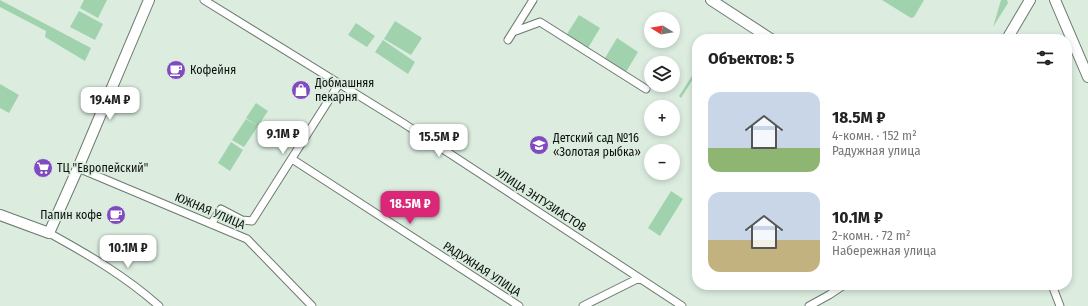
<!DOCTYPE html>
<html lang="ru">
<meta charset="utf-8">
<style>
body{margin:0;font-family:"Fira Sans Condensed",sans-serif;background:#f6f6f6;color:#222;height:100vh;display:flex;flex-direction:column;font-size:15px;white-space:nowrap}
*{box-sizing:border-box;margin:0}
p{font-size:13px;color:#767676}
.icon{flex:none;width:22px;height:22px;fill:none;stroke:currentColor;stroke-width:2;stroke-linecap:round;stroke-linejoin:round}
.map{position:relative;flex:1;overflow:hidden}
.drawer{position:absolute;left:692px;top:34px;width:380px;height:256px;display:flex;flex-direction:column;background:#fff;border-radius:16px;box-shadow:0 2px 6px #0003}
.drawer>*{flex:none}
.needle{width:26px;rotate:281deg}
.buttons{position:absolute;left:644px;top:12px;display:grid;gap:8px}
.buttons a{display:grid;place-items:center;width:36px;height:36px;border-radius:50%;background:#fff;box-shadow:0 2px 6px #0003;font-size:20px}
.price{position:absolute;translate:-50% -34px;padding:0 9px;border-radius:8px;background:#fff;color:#222;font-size:13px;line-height:26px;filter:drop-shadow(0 1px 2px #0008)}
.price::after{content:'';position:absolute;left:50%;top:24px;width:12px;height:9px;margin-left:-6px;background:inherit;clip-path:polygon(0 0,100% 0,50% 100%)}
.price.current{background:#db2777;color:#fff}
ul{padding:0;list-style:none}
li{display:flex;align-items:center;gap:12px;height:100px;padding:0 16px}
li span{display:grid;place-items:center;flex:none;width:112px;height:80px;border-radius:12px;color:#555}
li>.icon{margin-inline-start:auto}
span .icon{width:48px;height:48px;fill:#fffc;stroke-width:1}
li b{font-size:17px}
h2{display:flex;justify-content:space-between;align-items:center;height:48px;padding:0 16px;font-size:17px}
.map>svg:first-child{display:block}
.green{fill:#a0d2ad}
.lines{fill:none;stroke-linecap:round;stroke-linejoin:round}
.street-casing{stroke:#6b7a6e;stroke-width:9}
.secondary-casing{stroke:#6b7a6e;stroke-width:12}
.street{stroke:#fff;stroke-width:7}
.secondary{stroke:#fff;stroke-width:10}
.labels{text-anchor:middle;stroke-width:3.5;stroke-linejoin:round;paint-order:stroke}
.poi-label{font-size:12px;fill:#0c110d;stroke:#dcede0;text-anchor:start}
.street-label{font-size:12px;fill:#0c110d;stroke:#dcede0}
</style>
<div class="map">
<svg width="1088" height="306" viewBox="0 0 1088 306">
<rect width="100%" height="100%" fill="#dcede0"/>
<!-- green -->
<path class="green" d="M0,0l91,48 -6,13 -40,-24 1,-6 -46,-24z
M84,0h23l-9,18 -18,-10z
M882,0h42l-10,17 -3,1z
M1001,0h6l1,3 -15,24z
M79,11l24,13 -8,16 -25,-13z
M579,15l21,13 -12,20 -21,-14z
M395,21l27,17 -11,17 -27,-16z
M356,23l19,13 -8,11 -19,-12z
M617,38l21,14 -12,20 -21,-14z
M383,40l32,22 -7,12 -33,-22z
M697,68v5l-16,25 -2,-2z
M0,84l19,11 -10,18 -9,-5z
M256,103l12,8 -10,15 -12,-8z
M246,119l12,7 -14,21 -12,-7z
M231,142l12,8 -13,21 -12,-8z
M671,191l12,8 -23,37 -12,-8z"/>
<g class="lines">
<defs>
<path id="street" d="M204,0l199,123 279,183
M513,32l27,-10 106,67
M508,40l25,-40
M292,159l227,147
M78,168l169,71 65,67
M211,224l10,-15 21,11 10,1 87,-137
M49,233c40,22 76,43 110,73
M1052,285l8,21
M583,306l56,-28
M809,306l20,-11 15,-10"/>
<path id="secondary" d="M711,0l60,39
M1055,0l33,77
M1007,39l23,-39
M0,215l49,18 29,-65 71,-168"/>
</defs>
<!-- street casing -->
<use href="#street" class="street-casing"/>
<!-- secondary casing -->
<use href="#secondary" class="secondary-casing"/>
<!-- street -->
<use href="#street" class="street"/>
<!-- secondary -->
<use href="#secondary" class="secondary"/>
</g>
<!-- icons -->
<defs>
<symbol id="cafe-disc" viewBox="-11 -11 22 22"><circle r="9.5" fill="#814ac1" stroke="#dcede0"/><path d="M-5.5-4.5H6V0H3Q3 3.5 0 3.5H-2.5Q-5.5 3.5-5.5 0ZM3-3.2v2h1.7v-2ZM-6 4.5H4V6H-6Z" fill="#fff"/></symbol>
<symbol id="shop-disc" viewBox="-11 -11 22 22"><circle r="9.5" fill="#814ac1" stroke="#dcede0"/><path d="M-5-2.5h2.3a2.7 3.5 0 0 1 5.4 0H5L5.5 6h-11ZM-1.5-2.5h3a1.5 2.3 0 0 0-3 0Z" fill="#fff"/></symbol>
<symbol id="school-disc" viewBox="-11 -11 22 22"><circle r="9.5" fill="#814ac1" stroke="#dcede0"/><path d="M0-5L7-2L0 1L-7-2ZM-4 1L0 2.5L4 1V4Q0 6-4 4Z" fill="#fff"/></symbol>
<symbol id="supermarket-disc" viewBox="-11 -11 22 22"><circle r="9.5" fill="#814ac1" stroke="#dcede0"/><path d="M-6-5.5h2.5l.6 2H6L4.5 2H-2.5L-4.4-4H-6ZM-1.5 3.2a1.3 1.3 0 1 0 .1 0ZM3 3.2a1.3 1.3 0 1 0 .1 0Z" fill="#fff"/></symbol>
</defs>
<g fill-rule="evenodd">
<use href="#cafe-disc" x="165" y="59" width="22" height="22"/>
<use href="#shop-disc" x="290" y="79" width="22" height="22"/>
<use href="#school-disc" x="528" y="134" width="22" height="22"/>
<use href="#supermarket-disc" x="32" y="157" width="22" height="22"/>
<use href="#cafe-disc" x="105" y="204" width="22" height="22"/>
</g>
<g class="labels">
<!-- poi labels -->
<g class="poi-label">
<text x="190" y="74">Кофейня</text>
<text x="315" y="87">Добмашняя<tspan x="315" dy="14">пекарня</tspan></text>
<text x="553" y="142">Детский сад №16<tspan x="553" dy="14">«Золотая рыбка»</tspan></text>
<text x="57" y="172">ТЦ "Европейский"</text>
<text x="102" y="219" text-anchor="end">Папин кофе</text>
</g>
<!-- street labels -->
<g class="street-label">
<text transform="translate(541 200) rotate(33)" y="4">УЛИЦА ЭНТУЗИАСТОВ</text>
<text transform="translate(210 211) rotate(23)" y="4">ЮЖНАЯ УЛИЦА</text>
<text transform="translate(482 269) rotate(33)" y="4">РАДУЖНАЯ УЛИЦА</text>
</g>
</g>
</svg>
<div class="buttons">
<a><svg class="needle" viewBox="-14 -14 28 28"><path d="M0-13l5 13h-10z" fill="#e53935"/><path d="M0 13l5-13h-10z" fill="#767676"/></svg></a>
<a><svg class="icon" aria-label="layers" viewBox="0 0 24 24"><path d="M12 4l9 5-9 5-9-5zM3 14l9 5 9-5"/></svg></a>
<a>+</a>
<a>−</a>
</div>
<b class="price" style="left:110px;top:121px">19.4M ₽</b>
<b class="price" style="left:283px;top:155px">9.1M ₽</b>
<b class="price" style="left:439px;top:158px">15.5M ₽</b>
<b class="price current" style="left:410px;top:225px">18.5M ₽</b>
<b class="price" style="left:128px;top:269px">10.1M ₽</b>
<section class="drawer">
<h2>Объектов: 5<svg class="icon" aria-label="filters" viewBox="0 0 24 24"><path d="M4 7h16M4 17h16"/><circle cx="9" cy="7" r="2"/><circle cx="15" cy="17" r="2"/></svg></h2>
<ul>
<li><span style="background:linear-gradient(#c9d6e8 70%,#8fb573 0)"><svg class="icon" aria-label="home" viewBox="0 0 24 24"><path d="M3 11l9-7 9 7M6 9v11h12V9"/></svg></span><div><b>18.5M ₽</b><p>4-комн. · 152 m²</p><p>Радужная улица</p></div></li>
<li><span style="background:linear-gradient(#c9d6e8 60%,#c2b280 0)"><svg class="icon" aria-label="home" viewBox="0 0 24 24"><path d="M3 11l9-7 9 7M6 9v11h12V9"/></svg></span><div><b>10.1M ₽</b><p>2-комн. · 72 m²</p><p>Набережная улица</p></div></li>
</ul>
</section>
</div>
